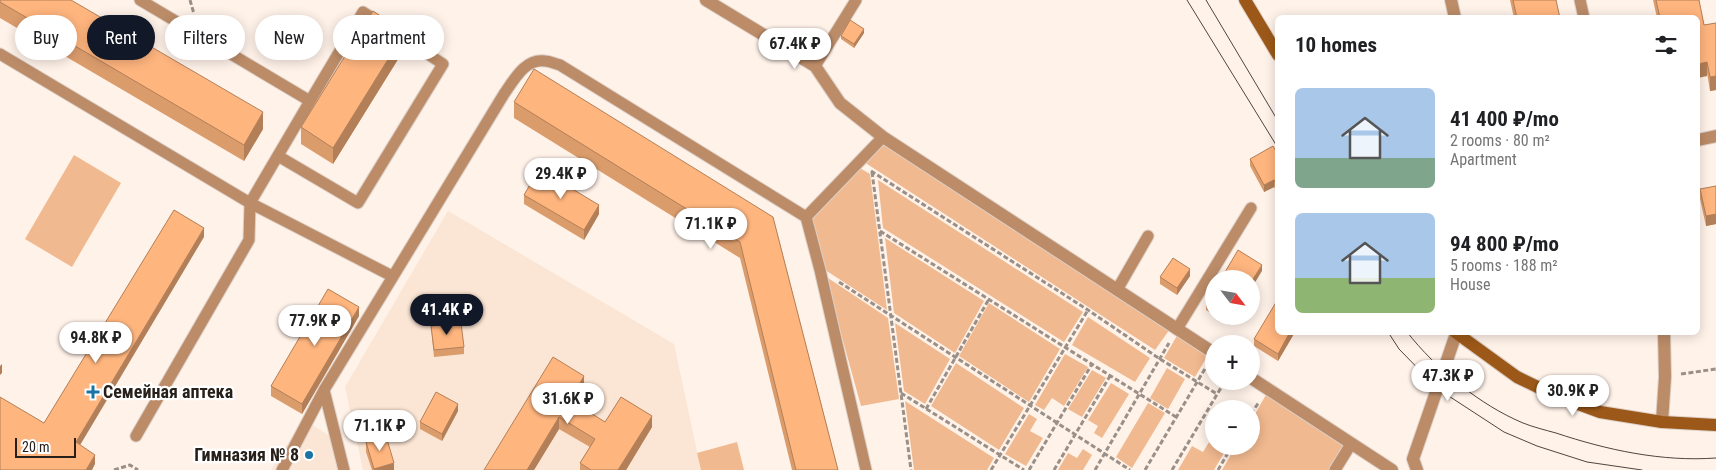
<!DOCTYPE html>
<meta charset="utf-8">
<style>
body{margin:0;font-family:"Roboto Condensed",sans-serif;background:#f2f2f2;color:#202124;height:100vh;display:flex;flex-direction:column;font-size:19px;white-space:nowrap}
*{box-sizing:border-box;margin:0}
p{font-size:16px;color:#757577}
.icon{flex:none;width:28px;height:28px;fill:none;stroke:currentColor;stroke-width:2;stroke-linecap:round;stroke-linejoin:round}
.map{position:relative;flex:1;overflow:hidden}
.details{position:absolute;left:1275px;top:15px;width:425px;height:320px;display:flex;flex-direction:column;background:#fff;border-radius:8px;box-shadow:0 2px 12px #0003}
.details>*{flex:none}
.banner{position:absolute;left:15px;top:15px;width:475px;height:45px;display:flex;gap:10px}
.needle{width:32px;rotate:121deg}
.controls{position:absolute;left:1205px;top:270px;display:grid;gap:10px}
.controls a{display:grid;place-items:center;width:55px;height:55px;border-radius:50%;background:#fff;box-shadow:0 2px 12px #0003;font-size:25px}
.scale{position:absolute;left:15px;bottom:12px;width:61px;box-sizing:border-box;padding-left:5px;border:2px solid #27201a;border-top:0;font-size:14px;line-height:18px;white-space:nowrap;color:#27201a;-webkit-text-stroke:4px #fff;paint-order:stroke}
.price{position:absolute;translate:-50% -42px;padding:0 11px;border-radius:18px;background:#fff;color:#222;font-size:16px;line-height:32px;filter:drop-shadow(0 1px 2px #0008)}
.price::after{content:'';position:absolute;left:50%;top:30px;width:15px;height:11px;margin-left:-8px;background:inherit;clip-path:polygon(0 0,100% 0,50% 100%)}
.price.active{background:#111827;color:#fff}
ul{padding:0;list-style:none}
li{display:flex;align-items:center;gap:15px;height:125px;padding:0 20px}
li span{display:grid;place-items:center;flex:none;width:140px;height:100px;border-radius:8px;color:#555}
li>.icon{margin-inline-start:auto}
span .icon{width:60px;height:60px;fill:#fffc;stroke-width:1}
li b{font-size:21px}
h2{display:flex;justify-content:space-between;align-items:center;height:60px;padding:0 20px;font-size:21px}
.chip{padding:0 18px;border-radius:22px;background:#fff;box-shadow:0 2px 12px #0003;font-size:18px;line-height:45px}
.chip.active{background:#111827;color:#fff}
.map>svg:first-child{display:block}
.built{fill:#fbe5d4}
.green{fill:#f1b98f}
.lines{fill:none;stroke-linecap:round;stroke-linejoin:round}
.service-casing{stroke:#dcd0c8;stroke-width:13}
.minor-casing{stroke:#dcd0c8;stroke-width:14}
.tertiary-casing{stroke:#dcd0c8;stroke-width:14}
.secondary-casing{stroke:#dcd0c8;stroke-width:14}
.path{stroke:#9a9088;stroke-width:3;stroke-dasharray:5 2.5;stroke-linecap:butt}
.service{stroke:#bc8c68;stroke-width:11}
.minor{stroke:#bc8c68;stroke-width:12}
.tertiary{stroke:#bc8c68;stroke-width:12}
.secondary{stroke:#9c5818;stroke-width:12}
.tram{stroke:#4f4640;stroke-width:1}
.wall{fill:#db9c6c}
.shaded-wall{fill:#b27f58}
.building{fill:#ffb57e;stroke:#b27f58}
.poi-dot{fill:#1b75a4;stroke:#fff;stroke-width:2}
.labels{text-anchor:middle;stroke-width:4.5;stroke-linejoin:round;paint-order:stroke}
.poi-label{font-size:18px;font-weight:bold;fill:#27201a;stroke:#fff;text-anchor:start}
</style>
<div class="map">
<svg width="1716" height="470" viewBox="0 0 1716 470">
<rect width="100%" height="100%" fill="#fff2e9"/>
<!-- built -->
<path class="built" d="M448,211l226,133 27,126h-338l-18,-83z
M303,419l33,21 5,30h-70z"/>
<!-- green -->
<path class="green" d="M883,142l287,187 -15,21 -291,-188z
M74,155l47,28 -49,84 -47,-28z
M858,167l12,7 17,136 -65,-42 -13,-50z
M878,180l205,132 -19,30 -181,-114z
M885,238l99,63 -29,52 -61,-40z
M825,276l63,42 11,81 -38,7z
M989,303l71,46 -31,53 -70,-46z
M1088,317l62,41 -15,24 -63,-37z
M895,323l55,36 -25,45 -21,-13z
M1178,334l30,21 -13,22 -31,-19z
M1065,354l23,13 -24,39 -12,-8 -8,12 -9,-5z
M956,363l68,45 -25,42 -68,-44z
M1167,368l18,11 -17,30 -18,-11z
M1092,370l14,8 -24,39 -14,-8z
M1111,383l18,11 -27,44 -8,-5 4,-7 -10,-6z
M1267,393l79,53 -15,24h-109l14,-24h15v-25z
M905,401l89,57 -7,12h-73z
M1148,403l17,10 -33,55 -16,-11z
M1029,414l8,5 -7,12 13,7 -17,28 -21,-12z
M1214,434v12h14l-14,24h-36l14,-24 11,6z
M737,442l7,28h-43l-4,-17z
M1083,449l9,6 -9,15h-25l10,-17 9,5z"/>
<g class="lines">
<defs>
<path id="service" d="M1580,0l4,18
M0,54l250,149 142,73
M815,66l41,-66
M278,156l80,47 85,-139 -80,-52 -53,89
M806,217l77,-80
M1117,290l31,-54
M1177,329l74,-121
M324,390l20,80
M136,436l113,-196 1,-37 60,-102 -170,-101
M282,470l42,-80 180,-296c10,-14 21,-36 41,-33 5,0 10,3 15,4l246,152 14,53 46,200
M1335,470l16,-26"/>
<path id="minor" d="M706,0l109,66 25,37 43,34 331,216
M1451,0l4,18
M1698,140l18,-4
M1251,378l141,92
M1662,422l3,-45 -1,-45"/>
<path id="tertiary" d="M1417,470l-4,-11 43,-125"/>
<path id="secondary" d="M1245,0l33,55
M1455,332l62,45 37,18 46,17 62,10 54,3"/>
</defs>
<!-- service casing -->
<use href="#service" class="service-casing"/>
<!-- minor casing -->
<use href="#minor" class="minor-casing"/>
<!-- tertiary casing -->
<use href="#tertiary" class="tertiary-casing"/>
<!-- secondary casing -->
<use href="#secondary" class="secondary-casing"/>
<!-- path -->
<path class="path" d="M190,0l4,14
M871,171l217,139 72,49 57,35
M872,172l39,298
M880,231l296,186
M839,282l291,188
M1681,374l35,-5
M901,393l123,77
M926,409l63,-110
M1251,414l8,-12
M114,470l16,-5 8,5
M991,470l97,-160
M1029,470l63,-106
M1054,470l56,-94
M1095,470l74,-127
M1145,470l61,-103
M1172,470l53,-89
M1218,470l14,-24"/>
<!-- service -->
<use href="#service" class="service"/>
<!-- minor -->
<use href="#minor" class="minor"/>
<!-- tertiary -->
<use href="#tertiary" class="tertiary"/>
<!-- secondary -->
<use href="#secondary" class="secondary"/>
<!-- tram -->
<path class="tram" d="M1187,0l91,148
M1206,0l72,121
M1388,332l11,17 39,40 66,43 33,14 50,16 55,8
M1407,332c29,37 73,73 116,91 10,4 22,7 33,10 51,17 106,29 160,25"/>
</g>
<!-- wall -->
<path class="wall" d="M0,0l263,129 -19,32 -244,-143z
M1510,0h46l4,18h-46z
M1653,0h46l5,25 12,-2v67l-6,1 -12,-73h-41z
M864,33l-10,15 -13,-9v-3z
M405,48l-72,116 -32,-20v-17z
M514,102l259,115 65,253h-46l-52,-212 -226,-140z
M1278,154v40l-4,-7 -10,5 -14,-26v-7z
M1716,186v38l-10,2 -6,-27v-10z
M524,195l75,19 -15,26 -60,-36z
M1190,276l-13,19 -17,-11v-7z
M1214,291v24l-8,-5v-6z
M359,316l-57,98 -31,-18v-10z
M1215,316h19l-5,9z
M431,326l33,21v7l-30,3z
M1295,332l-17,29 -24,-15v-7z
M584,388l-9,16 30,18 47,5 -26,43h-46v-7l10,-16 -31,-18 -25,41h-50z
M458,411l-16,30 -22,-12v-7z
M366,442l28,28h-22l-6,-18z"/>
<!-- shaded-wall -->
<path class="shaded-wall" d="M864,29v4l-10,15v-4z
M405,32v16l-72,116v-16z
M1707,62v14l-9,2v-14z
M1716,76v14l-6,1v-14z
M263,112v17l-19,32v-16z
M1274,180v7l-10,5v-7z
M599,205v9l-15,26v-10z
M1716,214v10l-10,2v-10z
M204,228v9l-128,215v-10z
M1262,265v6l-11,18v-7z
M1190,269v7l-13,19v-7z
M359,307v9l-57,98v-10z
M1230,316h4l-5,9v-7z
M1290,332h5l-17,29v-7z
M2,364v9l-2,2v-9z
M584,376v12l-14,24v-12z
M458,404v7l-16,30v-7z
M652,416v11l-26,43h-8z
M559,417v12l-25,41h-7z
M95,455v9l-3,6h-6z
M394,463v7h-20v-1z"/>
<!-- building -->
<path class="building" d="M0,0h71l192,112 -19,33 -244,-143z
M1513,0h43l4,18h-43z
M1656,0h43l5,25 12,-2v53l-6,1 -3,-15 -9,2v-46h-38z
M373,11l32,21 -72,116 -32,-21z
M850,20l14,9 -10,15 -13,-8z
M534,69l239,148 65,253h-42l-56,-228 -226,-140z
M1273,146l5,8v33l-4,-7 -10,5 -14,-26z
M539,169l60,36 -15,25 -60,-35z
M1716,186v28l-10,2 -6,-27z
M174,210l30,18 -128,214 19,13 -9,15h-86v-73l44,26z
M1238,250l24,15 -11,17v-3h-30z
M1173,258l17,11 -13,19 -17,-11z
M328,289l31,18 -57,97 -31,-18z
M1214,291v17l-8,-4z
M1278,299v33h12l-12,22 -24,-15z
M461,323l3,24 -30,3 -3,-24z
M553,357l31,19 -14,24 35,22 16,-25 31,19 -34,54h-27l-11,-7 15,-24 -36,-22 -32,53h-43z
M436,392l22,12 -16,30 -22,-12z
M386,436l8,27 -20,6 -8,-27z"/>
<!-- markers -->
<g class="poi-dot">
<path d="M90.5 384.5h5v5h5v5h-5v5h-5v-5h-5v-5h5z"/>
<circle cx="309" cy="455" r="5"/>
</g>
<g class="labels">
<!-- poi labels -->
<g class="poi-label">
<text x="103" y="398">Семейная аптека</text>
<text x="299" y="461" text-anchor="end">Гимназия № 8</text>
</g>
</g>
</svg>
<div class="controls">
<a><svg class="needle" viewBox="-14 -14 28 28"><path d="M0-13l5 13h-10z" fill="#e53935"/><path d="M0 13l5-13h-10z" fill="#757577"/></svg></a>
<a>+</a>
<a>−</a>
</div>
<div class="scale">20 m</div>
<b class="price" style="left:795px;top:70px">67.4K ₽</b>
<b class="price" style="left:561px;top:200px">29.4K ₽</b>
<b class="price" style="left:711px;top:250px">71.1K ₽</b>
<b class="price active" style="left:447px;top:336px">41.4K ₽</b>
<b class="price" style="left:315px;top:347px">77.9K ₽</b>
<b class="price" style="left:96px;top:364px">94.8K ₽</b>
<b class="price" style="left:1448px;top:402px">47.3K ₽</b>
<b class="price" style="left:1573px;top:417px">30.9K ₽</b>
<b class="price" style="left:568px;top:425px">31.6K ₽</b>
<b class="price" style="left:380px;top:452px">71.1K ₽</b>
<div class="banner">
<a class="chip">Buy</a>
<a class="chip active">Rent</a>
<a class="chip">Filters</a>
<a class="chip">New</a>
<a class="chip">Apartment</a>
</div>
<section class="details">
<h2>10 homes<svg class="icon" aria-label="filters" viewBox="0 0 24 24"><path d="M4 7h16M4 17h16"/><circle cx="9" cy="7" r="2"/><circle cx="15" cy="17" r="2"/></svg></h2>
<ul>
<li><span style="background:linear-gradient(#a9c7e8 70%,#7fa58c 0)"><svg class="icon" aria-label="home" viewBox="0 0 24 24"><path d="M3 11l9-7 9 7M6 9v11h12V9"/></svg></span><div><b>41 400 ₽/mo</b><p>2 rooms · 80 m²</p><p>Apartment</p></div></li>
<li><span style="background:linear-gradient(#a9c7e8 65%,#8fb573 0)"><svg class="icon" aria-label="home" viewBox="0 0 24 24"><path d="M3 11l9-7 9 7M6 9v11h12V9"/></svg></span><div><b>94 800 ₽/mo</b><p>5 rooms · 188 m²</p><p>House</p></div></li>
</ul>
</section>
</div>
